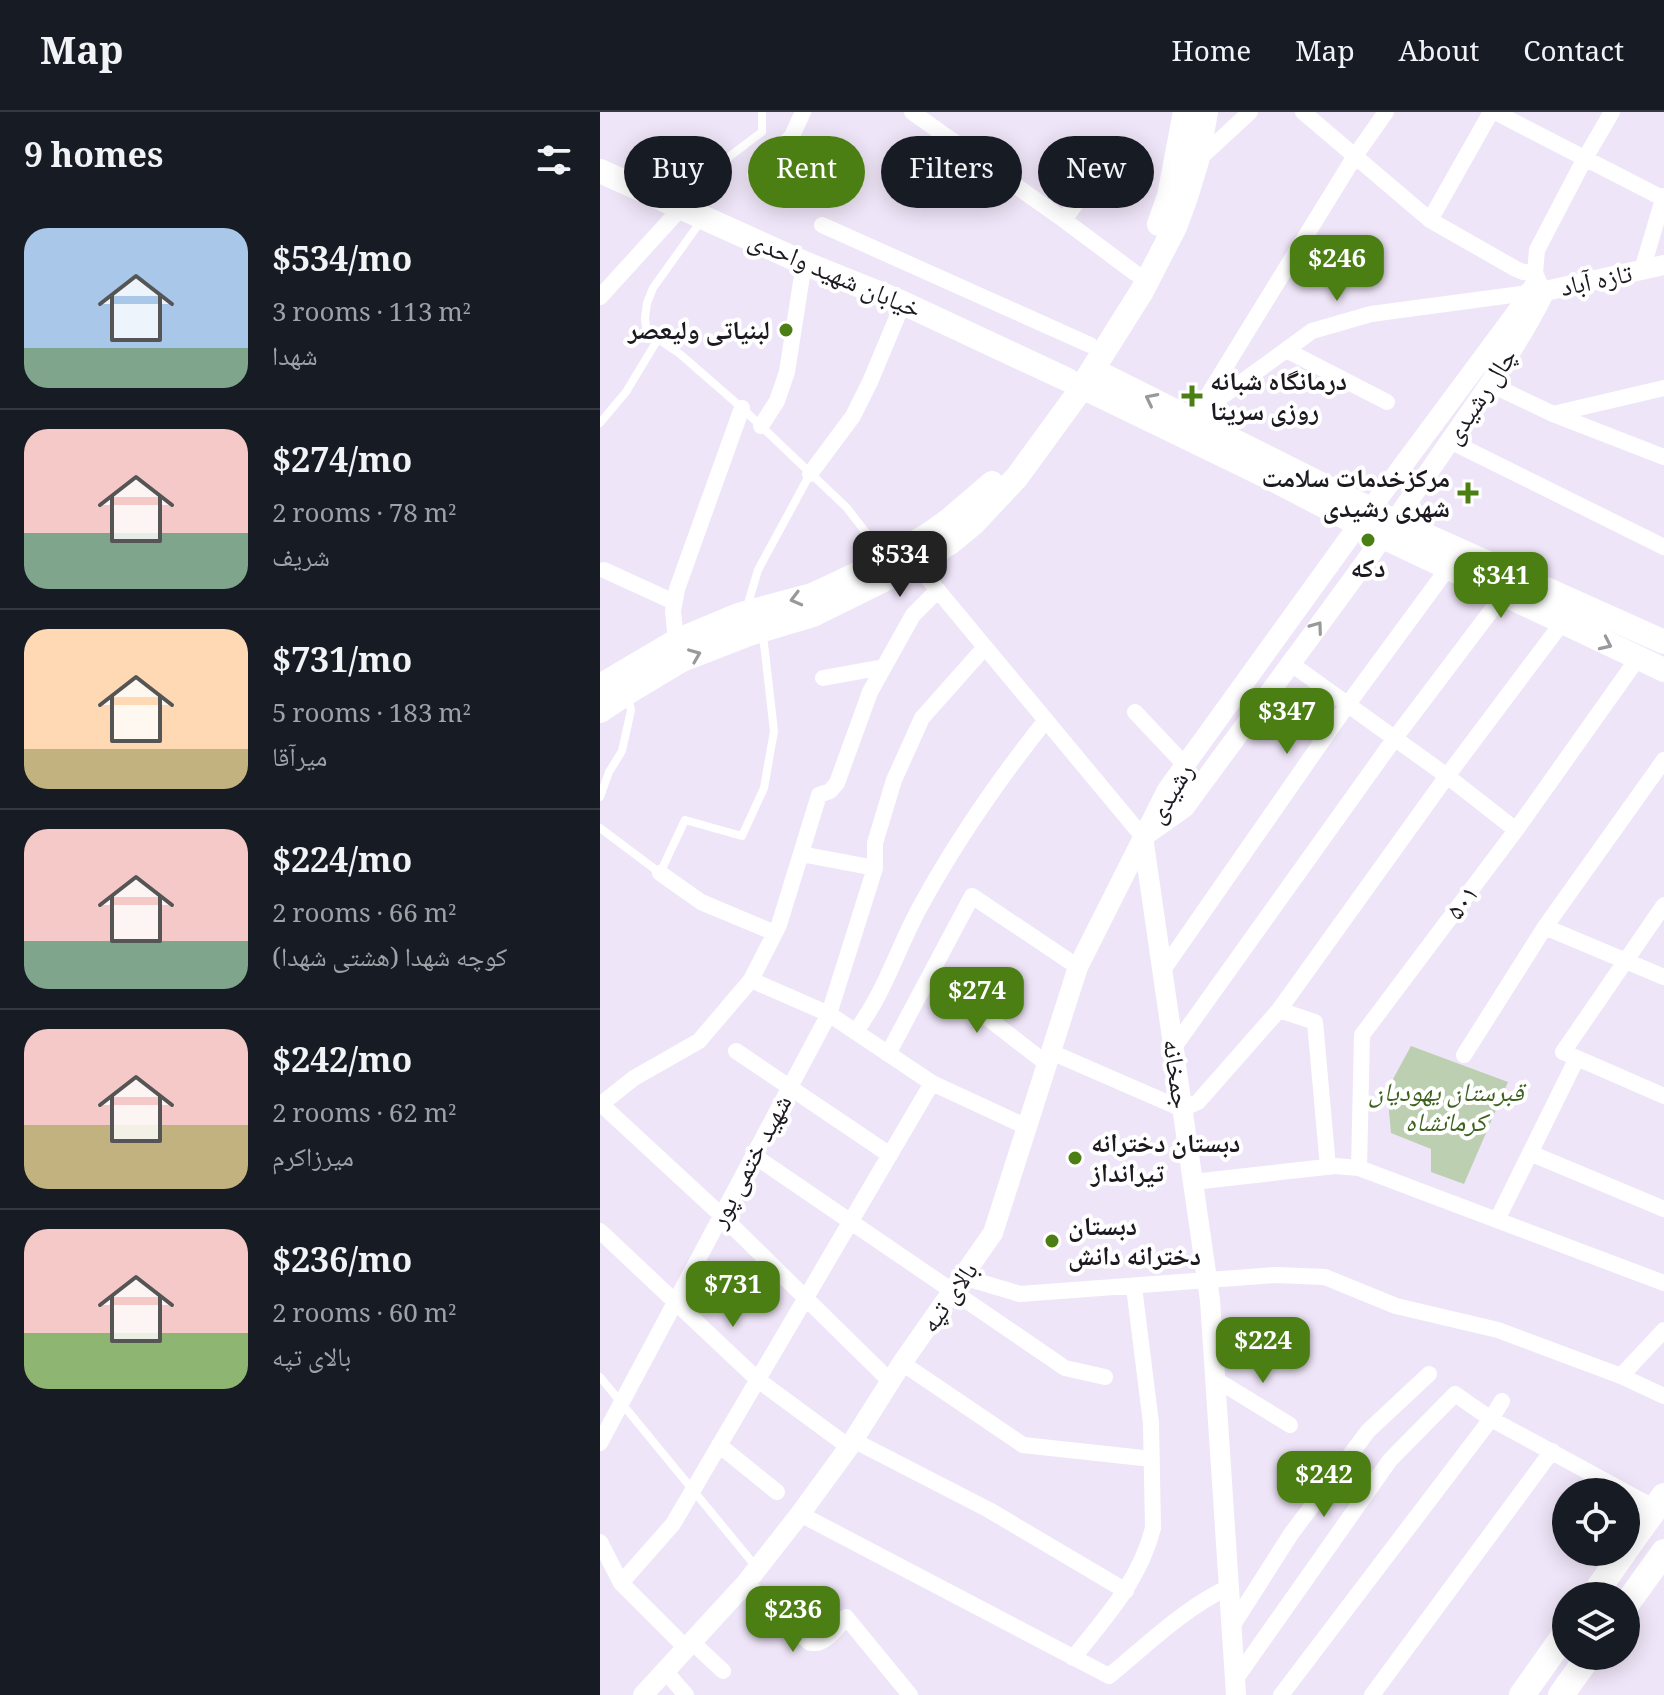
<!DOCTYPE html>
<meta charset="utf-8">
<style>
body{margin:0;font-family:Georgia,"Noto Naskh Arabic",serif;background:#242831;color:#f1f3f6;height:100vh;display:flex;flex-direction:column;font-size:30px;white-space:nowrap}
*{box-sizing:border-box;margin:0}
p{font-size:26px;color:#9ea1a6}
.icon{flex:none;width:44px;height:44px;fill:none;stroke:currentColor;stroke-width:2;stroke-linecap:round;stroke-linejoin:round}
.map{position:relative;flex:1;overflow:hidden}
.drawer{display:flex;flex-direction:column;background:#171b24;width:600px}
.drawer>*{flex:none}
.hud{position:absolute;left:24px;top:24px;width:760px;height:72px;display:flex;gap:16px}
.buttons{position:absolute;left:952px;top:1366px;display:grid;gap:16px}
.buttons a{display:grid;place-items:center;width:88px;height:88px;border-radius:50%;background:#171b24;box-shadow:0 4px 20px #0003;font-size:40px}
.price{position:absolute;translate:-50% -68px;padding:0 18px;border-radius:16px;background:#4b7f13;color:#fff;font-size:26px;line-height:52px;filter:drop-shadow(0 2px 4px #0008)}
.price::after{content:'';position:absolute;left:50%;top:48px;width:24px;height:18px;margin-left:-12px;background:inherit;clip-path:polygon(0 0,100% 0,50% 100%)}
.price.current{background:#222;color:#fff}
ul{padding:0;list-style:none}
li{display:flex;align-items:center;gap:24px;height:200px;padding:0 24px}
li+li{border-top:2px solid #363941}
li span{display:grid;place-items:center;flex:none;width:224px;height:160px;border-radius:24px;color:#555}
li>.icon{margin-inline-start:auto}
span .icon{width:96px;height:96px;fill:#fffc;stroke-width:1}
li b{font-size:34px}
h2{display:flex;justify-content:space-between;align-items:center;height:96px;padding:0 24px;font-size:34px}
.tag{padding:0 28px;border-radius:36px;background:#171b24;box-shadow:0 4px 20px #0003;font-size:28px;line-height:72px}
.tag.current{background:#4b7f13;color:#fff}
header{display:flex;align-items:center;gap:48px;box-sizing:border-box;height:112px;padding:0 40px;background:#171b24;border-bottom:2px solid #363941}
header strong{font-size:38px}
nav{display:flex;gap:44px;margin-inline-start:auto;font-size:28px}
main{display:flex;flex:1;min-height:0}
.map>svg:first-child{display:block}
.green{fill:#bdcfb1}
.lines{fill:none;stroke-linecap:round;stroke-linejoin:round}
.service{stroke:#fff;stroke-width:8}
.minor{stroke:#fff;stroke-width:16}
.tertiary{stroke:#fff;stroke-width:20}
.secondary{stroke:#fff;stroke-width:24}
.primary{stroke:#fff;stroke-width:26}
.oneway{stroke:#99989b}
.poi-dot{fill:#4b7f13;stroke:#fff;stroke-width:3}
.labels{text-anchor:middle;stroke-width:8;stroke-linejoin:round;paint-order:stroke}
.street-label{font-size:26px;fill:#1d1920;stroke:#fff}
.poi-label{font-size:26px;font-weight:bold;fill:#1d1920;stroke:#fff;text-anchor:start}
.park-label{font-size:26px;font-style:italic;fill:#3e621f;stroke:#fff}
</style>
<header>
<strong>Map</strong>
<nav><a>Home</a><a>Map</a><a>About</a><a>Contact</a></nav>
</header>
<main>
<section class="drawer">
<h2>9 homes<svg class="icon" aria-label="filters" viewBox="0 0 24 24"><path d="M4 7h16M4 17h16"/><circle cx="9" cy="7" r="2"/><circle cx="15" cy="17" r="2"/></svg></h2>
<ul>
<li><span style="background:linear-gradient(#a9c7e8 75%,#7fa58c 0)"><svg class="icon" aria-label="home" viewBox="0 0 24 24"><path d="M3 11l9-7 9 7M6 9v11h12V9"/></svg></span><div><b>$534/mo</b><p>3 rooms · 113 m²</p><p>شهدا</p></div></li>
<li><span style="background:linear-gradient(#f6c9c9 65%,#7fa58c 0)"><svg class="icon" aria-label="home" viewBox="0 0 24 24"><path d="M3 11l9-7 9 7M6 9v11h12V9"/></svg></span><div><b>$274/mo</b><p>2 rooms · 78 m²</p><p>شریف</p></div></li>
<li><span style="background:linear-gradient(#ffd9b3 75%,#c2b280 0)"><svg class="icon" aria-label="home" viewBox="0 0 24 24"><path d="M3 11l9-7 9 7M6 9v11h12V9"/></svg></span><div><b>$731/mo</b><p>5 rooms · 183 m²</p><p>میرآقا</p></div></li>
<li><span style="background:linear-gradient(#f6c9c9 70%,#7fa58c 0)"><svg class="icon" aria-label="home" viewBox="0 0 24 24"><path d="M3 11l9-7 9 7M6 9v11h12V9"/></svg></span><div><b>$224/mo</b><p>2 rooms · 66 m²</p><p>کوچه شهدا (هشتی شهدا)</p></div></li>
<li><span style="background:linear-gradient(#f6c9c9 60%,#c2b280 0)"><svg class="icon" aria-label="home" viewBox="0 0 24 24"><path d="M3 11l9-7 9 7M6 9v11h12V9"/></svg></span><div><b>$242/mo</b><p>2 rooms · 62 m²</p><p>میرزاکرم</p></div></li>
<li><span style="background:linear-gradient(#f6c9c9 65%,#8fb573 0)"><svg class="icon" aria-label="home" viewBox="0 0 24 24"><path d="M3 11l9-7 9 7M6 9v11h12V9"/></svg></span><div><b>$236/mo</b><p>2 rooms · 60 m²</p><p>بالای تپه</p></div></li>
</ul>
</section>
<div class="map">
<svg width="1064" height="1583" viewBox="0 0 1064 1583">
<rect width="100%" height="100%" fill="#efe5f8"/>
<!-- green -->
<path class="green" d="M811,934l97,36 -44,102 -33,-12v-23l-40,-16 -4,-43z"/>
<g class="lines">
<!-- service -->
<path class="service" d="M92,96l38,-52 32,-24v-20
M101,109l-48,67 -6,15 -2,15 1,9 12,12 22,15 62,54 105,100 37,48
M0,311l26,-31 32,-53
M147,495l11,-37 52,-96
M0,685l9,-25 13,-21 9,-41 -3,-13
M0,716l60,45 25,-53 57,16 22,-48 10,-57 -11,-96
M0,1265l157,191"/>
<!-- minor -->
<path class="minor" d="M312,0l152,108 71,53
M703,0l127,108 86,49 7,3 12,1
M895,0l169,87
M597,49l53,-49
M155,63l37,-39 11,-24
M464,108l42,-58
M830,108l61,-108
M222,113l268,120
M1042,158l22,-74
M939,170l-4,-9 2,-23 47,-90 28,-48
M0,185l82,-90
M686,238l101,52
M890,272l63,30 111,43
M602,293l153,-249 31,-44
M953,302l111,-26
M591,307l121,-88 59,-17 157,-21 8,-15
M161,314l16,-25 10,-29 17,-109
M850,329l214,106
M210,362l43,-58 17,-34 33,-79
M316,452l227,273
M4,458l70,32
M76,529l-3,-30 4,-22 65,-181
M690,551l157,113 69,54
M223,566l61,-11
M535,600l50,53
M201,742l74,14
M60,761l41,29 74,31
M945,815l119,50
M563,858l185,-266 100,-136
M331,862l116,90
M151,868l78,34 103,69 95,44
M679,898l36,12 13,145
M255,920c30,-39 42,-83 65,-125 36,-66 79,-128 126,-187
M574,935l221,-309 108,-143
M136,939l154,104
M451,940l131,57 16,-7 81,-92 168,-234 115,-153
M288,942l84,-158 106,71
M864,943l81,-128 119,-167
M977,946l87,38
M1,992l120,111 169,166
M0,993l34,-27 65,-37 52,-61 28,-55 40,-130 11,-4 7,-8 33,-91 43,-77 25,-25
M930,1041l134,56
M153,1043l312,213 40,9
M759,1056l3,-133 154,-205 122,-172
M593,1070l142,-16 24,2 305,115
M897,1108l80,-162 -14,-6 101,-147
M0,1119l158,149 91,67
M363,1165l57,17 255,-19 50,2 71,29 102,24 123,46 43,20
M302,1251l121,82 129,14
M1021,1264l43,-46
M615,1267l75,46
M253,1328l136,70 137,81
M0,1331l229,-429 46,-146v-25l19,-63 28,-62 63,-71
M119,1333l58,47
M200,1402l309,162c38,-31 75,-68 120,-89
M0,1430l21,41 65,65
M21,1471l52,-59 259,-441
M146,1471l64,60c16,3 26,-15 36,-26l64,78
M631,1516l60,-94 77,-103 61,-57
M92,1530l31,29
M473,1546c33,-41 67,-78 80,-130l-2,-105 -17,-136
M65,1559l21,24
M635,1568l155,-220 65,-66 36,25 164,89
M681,1583l210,-276 11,-18
M772,1583l180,-244"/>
<!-- tertiary -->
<path class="tertiary" d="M547,722l38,-27c86,-118 176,-235 258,-356 36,-52 74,-103 102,-160
M543,725l67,463 26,395
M43,1583l103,-112 54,-69 49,-67 53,-84 91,-130 85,-266 89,-177 18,-25 161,-223 173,-233 9,-16 17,-2 119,-26"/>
<!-- secondary -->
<path class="secondary" d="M0,59l204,92 99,40 165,77
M559,112l10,-28 16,-84
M493,258l301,151 270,121
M482,275l190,92 111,58 281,133
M0,574l76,-45 62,-26 74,-20 64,-30 52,-30 21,-15 43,-37
M0,599l27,-18 55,-33 67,-26 64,-19 103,-51 35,-22 22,-18 44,-47 59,-81 66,-105 33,-64 11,-30 11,-36 9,-49"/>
<!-- primary -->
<path class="primary" d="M1026,1437l38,-53
M993,1484l31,-44
M1026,1493l38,-53
M922,1583l44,-62
M961,1583l28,-39"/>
</g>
<!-- one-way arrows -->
<defs><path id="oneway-chevron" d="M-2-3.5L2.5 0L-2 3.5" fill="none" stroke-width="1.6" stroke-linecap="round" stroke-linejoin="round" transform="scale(2)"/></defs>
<g class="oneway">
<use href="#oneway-chevron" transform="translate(551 287) rotate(-153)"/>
<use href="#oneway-chevron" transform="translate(196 487) rotate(165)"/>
<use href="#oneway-chevron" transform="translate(717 515) rotate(-54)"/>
<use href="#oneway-chevron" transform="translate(1006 532) rotate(25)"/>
<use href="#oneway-chevron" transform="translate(95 543) rotate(-22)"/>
</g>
<!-- markers -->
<g class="poi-dot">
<circle cx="186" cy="218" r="8"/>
<path d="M588 272h8v8h8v8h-8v8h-8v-8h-8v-8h8z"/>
<path d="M864 369h8v8h8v8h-8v8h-8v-8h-8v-8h8z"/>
<circle cx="768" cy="428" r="8"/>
<circle cx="475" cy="1046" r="8"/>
<circle cx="452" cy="1129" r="8"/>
</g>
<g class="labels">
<!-- street labels -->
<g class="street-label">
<text transform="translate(235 162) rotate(23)" y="9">خیابان شهید واحدی</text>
<text transform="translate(996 168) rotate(-12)" y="9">تازه آباد</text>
<text transform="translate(880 284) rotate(-56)" y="9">چال رشیدی</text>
<text transform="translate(570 681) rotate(-59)" y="9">رشیدی</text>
<text transform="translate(862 790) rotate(-53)" y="9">۵۰۱</text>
<text transform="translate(577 962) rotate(82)" y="9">جمخانه</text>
<text transform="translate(150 1049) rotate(-62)" y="9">شهید ختمی پور</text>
<text transform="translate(349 1185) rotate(-55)" y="9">بالای تپه</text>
</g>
<!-- poi labels -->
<g class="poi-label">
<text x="170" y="227" text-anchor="end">لبنیاتی ولیعصر</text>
<text x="610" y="278">درمانگاه شبانه<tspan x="610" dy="30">روزی سریتا</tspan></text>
<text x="850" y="375" text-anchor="end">مرکزخدمات سلامت<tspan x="850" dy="30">شهری رشیدی</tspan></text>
<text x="768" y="465" text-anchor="middle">دکه</text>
<text x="491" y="1040">دبستان دخترانه<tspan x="491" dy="30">تیرانداز</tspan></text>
<text x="468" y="1123">دبستان<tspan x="468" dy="30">دخترانه دانش</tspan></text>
</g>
<!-- park labels -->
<g class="park-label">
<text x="846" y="989">قبرستان یهودیان<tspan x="846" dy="30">کرمانشاه</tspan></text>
</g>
</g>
</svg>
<div class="buttons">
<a><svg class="icon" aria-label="locate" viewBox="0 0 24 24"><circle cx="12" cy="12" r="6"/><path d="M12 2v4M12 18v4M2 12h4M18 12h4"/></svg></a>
<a><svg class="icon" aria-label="layers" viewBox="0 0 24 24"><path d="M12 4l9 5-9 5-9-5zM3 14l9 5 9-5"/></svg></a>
</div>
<b class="price" style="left:737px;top:191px">$246</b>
<b class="price current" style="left:300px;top:487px">$534</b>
<b class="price" style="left:901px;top:508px">$341</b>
<b class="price" style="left:687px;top:644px">$347</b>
<b class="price" style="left:377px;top:923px">$274</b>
<b class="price" style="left:133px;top:1217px">$731</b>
<b class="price" style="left:663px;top:1273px">$224</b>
<b class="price" style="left:724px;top:1407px">$242</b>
<b class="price" style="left:193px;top:1542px">$236</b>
<div class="hud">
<a class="tag">Buy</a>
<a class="tag current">Rent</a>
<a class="tag">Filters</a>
<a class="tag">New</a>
</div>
</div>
</main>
